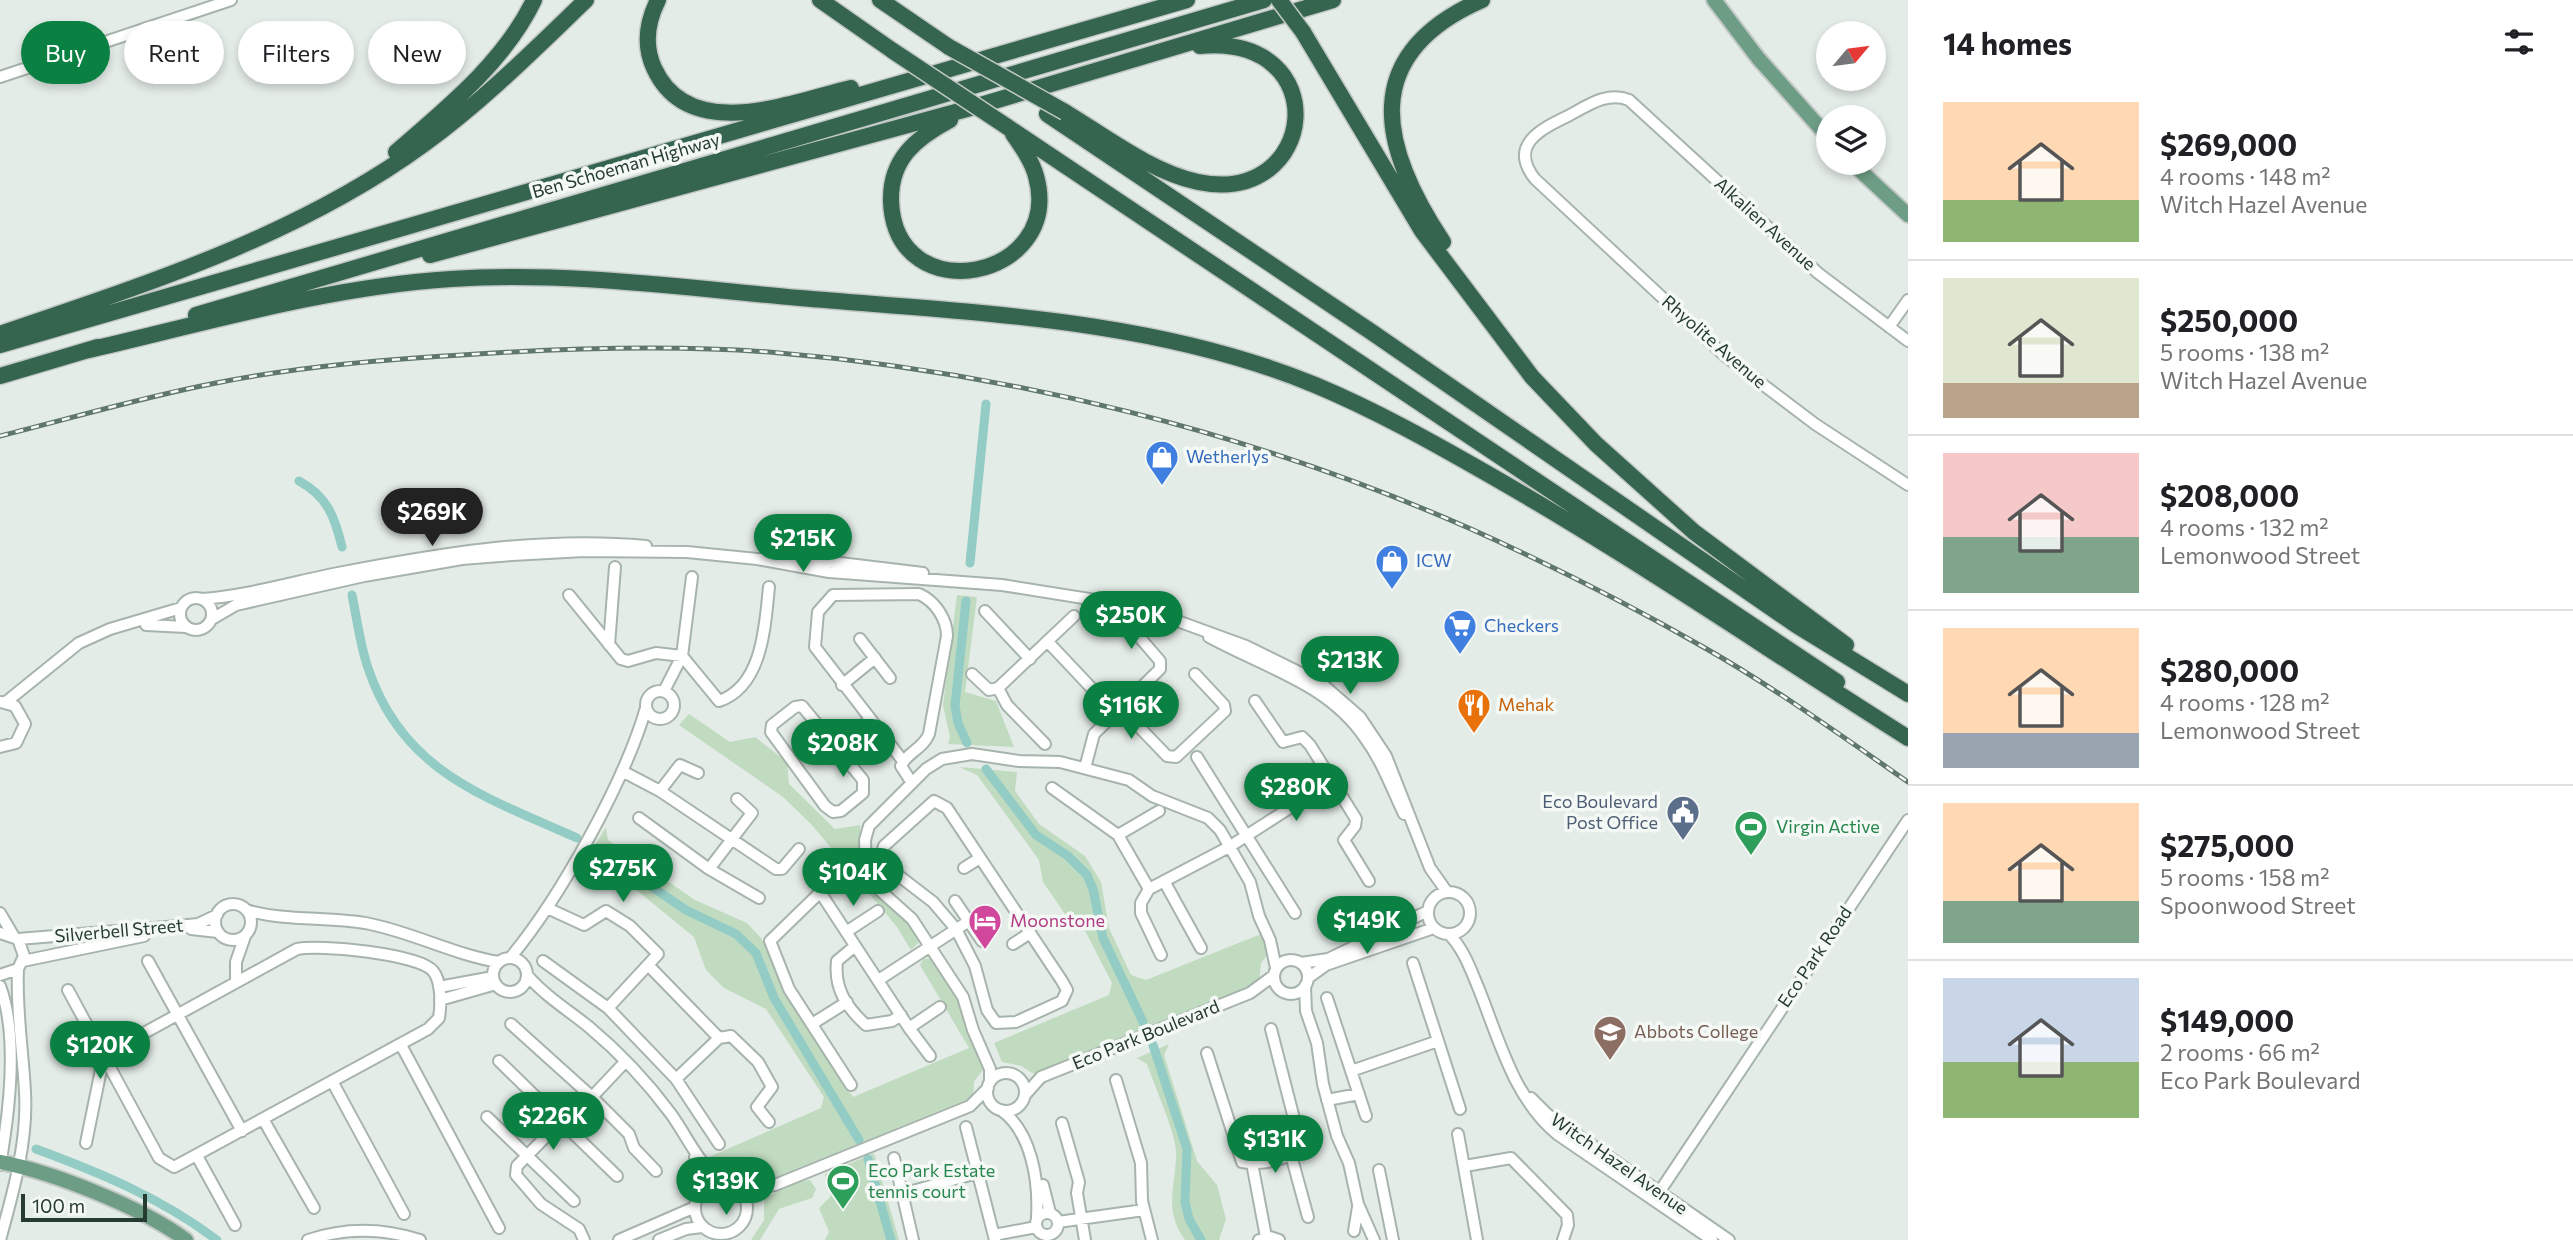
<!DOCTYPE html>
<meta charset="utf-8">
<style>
body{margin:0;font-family:Commissioner,sans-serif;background:#f2f2f2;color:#202124;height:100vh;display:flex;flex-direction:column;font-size:26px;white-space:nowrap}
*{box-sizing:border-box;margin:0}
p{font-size:23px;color:#757577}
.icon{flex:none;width:38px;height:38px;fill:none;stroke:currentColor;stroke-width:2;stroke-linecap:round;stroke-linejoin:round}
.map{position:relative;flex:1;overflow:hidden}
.panel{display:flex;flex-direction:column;background:#fff;width:665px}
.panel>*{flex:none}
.banner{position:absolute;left:21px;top:21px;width:665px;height:63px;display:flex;gap:14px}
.needle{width:46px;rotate:61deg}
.fabs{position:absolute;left:1816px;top:21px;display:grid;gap:14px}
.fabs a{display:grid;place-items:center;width:70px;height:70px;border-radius:50%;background:#fff;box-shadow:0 4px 10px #0003;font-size:35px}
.scale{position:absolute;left:21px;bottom:18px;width:126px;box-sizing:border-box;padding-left:7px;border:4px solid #263c30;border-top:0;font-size:19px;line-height:24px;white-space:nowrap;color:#263c30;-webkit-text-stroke:5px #f5f9f6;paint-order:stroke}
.price{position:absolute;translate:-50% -60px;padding:0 16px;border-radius:24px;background:#0b8043;color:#fff;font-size:23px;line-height:46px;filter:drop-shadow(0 2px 4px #0008)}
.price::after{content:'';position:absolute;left:50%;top:42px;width:21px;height:16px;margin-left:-10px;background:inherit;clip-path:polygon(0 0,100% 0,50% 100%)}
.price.selected{background:#222;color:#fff}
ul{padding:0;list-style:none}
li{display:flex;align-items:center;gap:21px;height:175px;padding:0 35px}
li+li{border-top:2px solid #e0e0e0}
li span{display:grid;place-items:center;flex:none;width:196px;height:140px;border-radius:0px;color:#555}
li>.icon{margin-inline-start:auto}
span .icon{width:84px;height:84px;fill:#fffc;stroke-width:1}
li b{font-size:30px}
h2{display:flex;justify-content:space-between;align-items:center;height:84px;padding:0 35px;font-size:30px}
.tag{padding:0 24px;border-radius:32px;background:#fff;box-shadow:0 4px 10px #0003;font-size:24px;line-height:63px}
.tag.selected{background:#0b8043;color:#fff}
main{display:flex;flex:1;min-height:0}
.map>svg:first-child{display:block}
.park{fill:#c0dbc0}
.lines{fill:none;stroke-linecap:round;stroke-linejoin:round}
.canal{stroke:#93cbc5;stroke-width:9}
.minor-casing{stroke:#a7b4ac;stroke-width:14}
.major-casing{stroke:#c2c8c5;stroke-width:18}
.highway-casing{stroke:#c2c8c5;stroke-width:19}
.minor{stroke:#fff;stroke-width:10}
.major{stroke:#6e9d85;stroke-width:14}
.highway{stroke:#35654f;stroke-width:16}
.rail-casing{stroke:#60776b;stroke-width:5}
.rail{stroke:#f5f9f6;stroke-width:2.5;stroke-dasharray:8;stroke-linecap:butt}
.highway-bridge-casing{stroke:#c2c8c5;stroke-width:19;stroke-linecap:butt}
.highway-bridge{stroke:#35654f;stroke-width:16}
.labels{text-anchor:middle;stroke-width:7;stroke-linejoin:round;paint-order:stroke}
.street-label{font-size:18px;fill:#263c30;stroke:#f5f9f6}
.shop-label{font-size:18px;fill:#366cbe;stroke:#f5f9f6;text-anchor:start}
.food-label{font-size:18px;fill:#c56008;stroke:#f5f9f6;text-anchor:start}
.service-label{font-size:18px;fill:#4e5e75;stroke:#f5f9f6;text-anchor:end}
.leisure-label{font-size:18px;fill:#27864d;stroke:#f5f9f6;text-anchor:start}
.hotel-label{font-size:18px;fill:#b23c85;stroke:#f5f9f6;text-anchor:start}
.education-label{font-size:18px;fill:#785e54;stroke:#f5f9f6;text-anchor:start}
</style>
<main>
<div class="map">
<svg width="1908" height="1240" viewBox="0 0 1908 1240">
<rect width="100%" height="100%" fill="#e4ece7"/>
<!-- park -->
<path class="park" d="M957,595l20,2 -12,95 31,9 18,46 -66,-3 2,-7 -7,-32z
M689,714l41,28 25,-5 32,25 2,22 46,45 25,-4v44l7,16 36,32 17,24 -9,9 -14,-23 -86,-103 -28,-27 -104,-72z
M959,767l58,5 -2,19 24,33 46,32 16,26 8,46 22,47 15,5 115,-46 8,19 -8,10 -2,22 -225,89 -13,-8 -19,-4 -8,-19 115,-48 3,-12 -32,-62 -15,-7 -22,-32 -4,-22 -62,-85z
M606,827l2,13 87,60 52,23 13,14 13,17 12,40 68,103 116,-49 -49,-83 3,-6 8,-1 28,43 6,26 20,40 -11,15 -1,15 -214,87 -11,-12 -39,-15 112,-49 3,-11 -58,-88 -42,-21 -18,-18 -12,-33 -71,-58 -25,-17h-13z
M1169,1044l-5,11 33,106 20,24 9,34 -7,21h-34c-23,-32 -8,-55 -9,-89 -1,-20 -22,-66 -29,-87l-10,-6z
M874,1153l25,87h-74l4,-8 -10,-24 12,-12 -6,-22z
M810,1180l6,9 -4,9 -33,11 -19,31h-9l13,-20v-22l35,-16z"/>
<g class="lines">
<!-- canal -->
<path class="canal" d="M299,481c28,15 36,36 43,66
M970,563l16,-159
M352,595c5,24 8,50 16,73 35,105 118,129 209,170
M966,601l-11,105 3,17 9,20
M986,769l50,66 32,21 19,19 6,14 10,49 40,84
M597,850l89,60 50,24 20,19 18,45 85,142
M1153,1045l34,104 -2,53 4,17 12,21
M36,1149c65,24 125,49 181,91
M868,1159l23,81"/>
<defs>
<path id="minor" d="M0,77l231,-77
M1889,327l19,-27
M1908,341l-90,-68 -189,-173c-22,-9 -42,6 -61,16 -27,13 -60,29 -33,63l190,177 90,68 93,61
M757,559l72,13 173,13 125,20 23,6 96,35 75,37 39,34 26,39 44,112 17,24
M692,577l-10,79 37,45c44,-15 46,-76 50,-114
M569,595l52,64 7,2 28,-8 26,3 -18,35
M180 614a16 16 0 1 1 32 0a16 16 0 1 1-32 0Z
M201,599c44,-3 88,-16 132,-25 103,-20 208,-38 313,-28
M985,611l45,48
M212,619l24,-14 128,-29 98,-17 50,-4 72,-4 103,1 70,7h50l116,14
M146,625l40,2
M1209,637c56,31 119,46 156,101 17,23 27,51 39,76
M860,639l30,39
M1048,642l67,71
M609,645l6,-78
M972,674l17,16 9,-2 76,-72
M842,685l33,-27
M998,688l9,17 38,39
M646 705a14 14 0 1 1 28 0a14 14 0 1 1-28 0Z
M1255,701l28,41 19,-5 8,8 46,74 -1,7 -11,14 25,41
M6,702l73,-59 31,-14 71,-21
M802,706l61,74v13l-22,18 -8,1 -8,-6 -54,-74 1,-7 23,-18z
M1120,707l47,49 9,1 49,-46 -1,-6 -29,-31
M838,746l31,-26
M0,747l16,-4 9,-19 -10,-18 -14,-4
M1197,757l98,156
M903,761l-88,-114 3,-35 15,-17 86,-1c16,7 28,25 28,42l-18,98c-6,15 -23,19 -28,32l11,17
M1085,768l9,-34 66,-65v-8l-31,-36
M622,771l38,20 116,78h6l17,-20
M1052,788l66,47 31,54
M660,791l20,-26 18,8
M934,801l13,7 115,173 5,9 -5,11 -46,21 -20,1 -9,-13 -12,-44 -19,-37 -23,-27 -43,-33 -8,-16 2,-7z
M639,818l70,51 43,-56 -15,-14
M1118,835l41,-24
M964,868l16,-10
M709,869l50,29
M839,874l-69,67 19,48 62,96
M1164,881l37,67
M1428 913a21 21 0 1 1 42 0a21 21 0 1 1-42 0Z
M820,892l89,136 31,-21
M955,901l27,40
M215 922a18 18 0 1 1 36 0a18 18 0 1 1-36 0Z
M547,908l37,17 22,-14 24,15 28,28 -50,54
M246,910c40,12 83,6 124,14 44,9 85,31 129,38
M0,913l13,22
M191,929l27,3
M846,932l32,-21
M0,933l18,6 6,17 -6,13 -18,6
M1449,934c15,16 21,34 29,53 21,52 35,110 79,147l155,106
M18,939l160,-13 20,-2 19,-9
M1013,944l17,-11
M855,946l-18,15c-3,27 9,46 29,64l26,-4 9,-6
M1161,955l-20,-42v-10l8,-14 80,-42 104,-67
M493 975a17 17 0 1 1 34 0a17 17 0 1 1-34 0Z
M510,958c50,-60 114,-175 136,-250
M1274 977a17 17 0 1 1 34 0a17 17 0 1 1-34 0Z
M23,961l121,-25
M148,961l94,170
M543,961l65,47 68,71 43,65
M1301,963l27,-4 100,-48
M1413,963l47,146
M649,966l70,72
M527,975c18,21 41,35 62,52 30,25 59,56 82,87 18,25 27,51 53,68
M1308,978l18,-13 108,-37
M880,979l89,-58
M236,981v-19l9,-26
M0,986c19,50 9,128 0,179
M1305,986l1,25 11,32 6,41 14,52 12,27 9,41 16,36
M439,987l54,-10
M68,990l91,168 15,9 254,-138 11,-11c2,-13 3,-36 -6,-47 -14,-17 -114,-27 -136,-22l-193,106 -18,88
M1327,998l39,118
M440,1000l56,-16
M511,1024l81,73 37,37 5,14 22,23
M812,1024l35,-22
M909,1028l21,28
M401,1045l98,183
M1207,1053l35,109c14,4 56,-2 58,-20l-29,-113
M499,1061l118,115
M1351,1071l87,-30
M987 1092a19 19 0 1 1 38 0a19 19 0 1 1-38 0Z
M676,1079l43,-41 12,-2 27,26 14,25 -15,20 12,15
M1116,1080l25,83 1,38 10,39
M332,1081l72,133
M990,1082v-13l-17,-39 -10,-33 -51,-78 -38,-34 -8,-18 -1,-27 4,-14 57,-57 16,-10 30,-5 47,7 41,1 69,18 23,16 56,22 12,12 30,52 9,34 11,24 6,28
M1025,1095l16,-18 209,-84 23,-17
M592,1097l33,-35
M1531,1098l16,16 182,126
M1327,1100l32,-6
M1001,1110c31,22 38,72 36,107
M487,1117l87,84
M263,1119l51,89
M561,1121l-44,45 -1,9 25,29 38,25 5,11
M1062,1123l17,59 -2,11 8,47
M966,1127l29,113
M1458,1134l19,106
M1291,1155l17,62
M197,1156l38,69
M695,1157l5,22 -2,17
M894,1158l19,82
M1252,1163l14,74
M1465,1166l46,-8 56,57 1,10 -5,15
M1379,1170l14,70
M695 1208a26 26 0 1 1 52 0a26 26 0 1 1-52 0Z
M1043,1185l7,28
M740,1190l35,-5 195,-79 18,-18
M902,1194l75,-21
M1654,1200l254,-380
M1036 1224a11 11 0 1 1 22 0a11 11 0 1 1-22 0Z
M1058,1222l86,-12
M1354,1231l4,-24
M994,1235l42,-8
M0,1240c13,-47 28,-99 25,-148 -2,-41 -9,-81 -7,-123
M308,1240c38,-13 75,-12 112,0
M619,1240l76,-33
M659,1240l27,-11 16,-2
M1259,1240l11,-3 9,3"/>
<path id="major" d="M1714,0l44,58 71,80
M1852,163l56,52
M0,1162c53,10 143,46 186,78"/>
<path id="highway" d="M658,0c-11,22 -14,46 -4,68 35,77 138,34 197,20
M820,0l73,51
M880,0l69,47
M1303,32l119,199 110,146 64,67 98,88 152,113
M1065,112c40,24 86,60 133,70 120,25 139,-148 2,-136
M1047,114l326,219 423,292 112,69
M950,120c-34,18 -60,39 -59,81 4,112 174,79 145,-25 -4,-15 -14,-29 -23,-42
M1006,126l831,556
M396,152c51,-44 109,-91 138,-152
M1443,242c-63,-95 -86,-187 39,-242
M430,255l544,-148 359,-107
M196,315l1068,-315
M0,334c146,-50 298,-98 424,-190 58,-42 110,-94 162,-144
M0,345l1187,-345
M89,350c120,-28 239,-63 362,-71 116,-8 234,9 349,19 173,15 353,20 515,87 60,25 117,57 173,89 144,82 280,176 420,264
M0,376l98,-29"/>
</defs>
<!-- minor casing -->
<use href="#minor" class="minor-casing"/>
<!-- major casing -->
<use href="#major" class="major-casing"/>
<!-- highway casing -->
<use href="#highway" class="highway-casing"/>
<!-- minor -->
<use href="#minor" class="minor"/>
<!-- major -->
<use href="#major" class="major"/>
<!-- highway -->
<use href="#highway" class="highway"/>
<defs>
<path id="rail" d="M0,436c72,-18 143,-39 216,-53 85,-17 174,-24 261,-29 97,-6 195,-9 292,-2 241,20 482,80 702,177 80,36 159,76 234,119 70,40 137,88 203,134"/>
</defs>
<!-- rail casing -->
<use href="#rail" class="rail-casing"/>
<!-- rail -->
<use href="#rail" class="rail"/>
<defs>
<path id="highway-bridge" d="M1279,0l24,32
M949,47l116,65
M893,51l113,75"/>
</defs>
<!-- highway-bridge casing -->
<use href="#highway-bridge" class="highway-bridge-casing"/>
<!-- highway-bridge -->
<use href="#highway-bridge" class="highway-bridge"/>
</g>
<!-- icons -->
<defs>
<symbol id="shop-pin" viewBox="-11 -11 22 30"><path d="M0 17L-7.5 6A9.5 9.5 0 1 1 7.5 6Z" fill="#3f7fe0" stroke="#f5f9f6"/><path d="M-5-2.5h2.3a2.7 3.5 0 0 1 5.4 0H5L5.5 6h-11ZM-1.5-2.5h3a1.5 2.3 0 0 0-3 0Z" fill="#fff"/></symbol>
<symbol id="supermarket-pin" viewBox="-11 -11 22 30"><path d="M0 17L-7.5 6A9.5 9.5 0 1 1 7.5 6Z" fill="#3f7fe0" stroke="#f5f9f6"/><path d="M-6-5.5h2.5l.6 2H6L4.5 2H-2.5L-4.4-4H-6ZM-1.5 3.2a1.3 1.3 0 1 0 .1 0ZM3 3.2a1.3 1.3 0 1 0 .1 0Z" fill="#fff"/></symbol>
<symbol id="restaurant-pin" viewBox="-11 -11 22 30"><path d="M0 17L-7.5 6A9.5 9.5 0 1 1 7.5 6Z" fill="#e8710a" stroke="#f5f9f6"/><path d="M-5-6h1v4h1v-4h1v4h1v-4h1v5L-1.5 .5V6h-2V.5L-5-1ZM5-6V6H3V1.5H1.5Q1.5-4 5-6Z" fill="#fff"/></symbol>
<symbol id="civic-pin" viewBox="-11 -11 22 30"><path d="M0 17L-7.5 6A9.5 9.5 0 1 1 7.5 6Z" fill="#5c6f8a" stroke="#f5f9f6"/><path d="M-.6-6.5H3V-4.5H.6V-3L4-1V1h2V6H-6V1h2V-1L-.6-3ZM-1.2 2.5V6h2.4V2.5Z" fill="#fff"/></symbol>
<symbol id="stadium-pin" viewBox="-11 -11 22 30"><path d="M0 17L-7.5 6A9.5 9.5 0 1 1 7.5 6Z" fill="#2e9e5b" stroke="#f5f9f6"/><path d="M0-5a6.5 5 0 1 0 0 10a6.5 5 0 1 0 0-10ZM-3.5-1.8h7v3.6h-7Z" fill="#fff"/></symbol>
<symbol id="hotel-pin" viewBox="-11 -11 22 30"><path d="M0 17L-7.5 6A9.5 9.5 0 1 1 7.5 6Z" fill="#d1479c" stroke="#f5f9f6"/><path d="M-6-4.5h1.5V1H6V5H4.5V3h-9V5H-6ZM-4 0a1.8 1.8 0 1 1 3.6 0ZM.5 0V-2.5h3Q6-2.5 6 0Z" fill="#fff"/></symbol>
<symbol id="school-pin" viewBox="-11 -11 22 30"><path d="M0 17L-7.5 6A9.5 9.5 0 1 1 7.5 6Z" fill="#8d6e63" stroke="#f5f9f6"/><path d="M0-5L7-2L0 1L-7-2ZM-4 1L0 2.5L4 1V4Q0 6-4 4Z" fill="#fff"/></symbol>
</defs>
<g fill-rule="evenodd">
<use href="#shop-pin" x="1143" y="438" width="38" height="52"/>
<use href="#shop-pin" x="1373" y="542" width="38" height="52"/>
<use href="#supermarket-pin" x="1441" y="607" width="38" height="52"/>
<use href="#restaurant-pin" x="1455" y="686" width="38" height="52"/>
<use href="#civic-pin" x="1664" y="793" width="38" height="52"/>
<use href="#stadium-pin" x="1732" y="808" width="38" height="52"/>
<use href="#hotel-pin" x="966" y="902" width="38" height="52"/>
<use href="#school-pin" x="1591" y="1013" width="38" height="52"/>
<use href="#stadium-pin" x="824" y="1162" width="38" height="52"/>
</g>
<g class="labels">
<!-- street labels -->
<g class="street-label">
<text transform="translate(626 166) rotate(-16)" y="6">Ben Schoeman Highway</text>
<text transform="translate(1765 224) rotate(42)" y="6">Alkalien Avenue</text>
<text transform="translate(1714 342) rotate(41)" y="6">Rhyolite Avenue</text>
<text transform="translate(119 931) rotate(-5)" y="6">Silverbell Street</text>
<text transform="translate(1815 957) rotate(-56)" y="6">Eco Park Road</text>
<text transform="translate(1146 1035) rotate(-22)" y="6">Eco Park Boulevard</text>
<text transform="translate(1619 1164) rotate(35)" y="6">Witch Hazel Avenue</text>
</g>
<!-- shop labels -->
<g class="shop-label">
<text x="1186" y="463">Wetherlys</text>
<text x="1416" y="567">ICW</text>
<text x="1484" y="632">Checkers</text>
</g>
<!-- food labels -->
<g class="food-label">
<text x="1498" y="711">Mehak</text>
</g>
<!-- service labels -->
<g class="service-label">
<text x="1658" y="808">Eco Boulevard<tspan x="1658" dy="21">Post Office</tspan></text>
</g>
<!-- leisure labels -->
<g class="leisure-label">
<text x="1776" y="833">Virgin Active</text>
<text x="868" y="1177">Eco Park Estate<tspan x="868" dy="21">tennis court</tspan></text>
</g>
<!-- hotel labels -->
<g class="hotel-label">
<text x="1010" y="927">Moonstone</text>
</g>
<!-- education labels -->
<g class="education-label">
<text x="1634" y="1038">Abbots College</text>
</g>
</g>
</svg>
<div class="fabs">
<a><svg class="needle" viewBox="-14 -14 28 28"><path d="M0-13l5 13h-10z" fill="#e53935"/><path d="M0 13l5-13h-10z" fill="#757577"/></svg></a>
<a><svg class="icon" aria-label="layers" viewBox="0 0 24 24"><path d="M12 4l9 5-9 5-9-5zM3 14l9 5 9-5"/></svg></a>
</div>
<div class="scale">100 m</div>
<b class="price selected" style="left:432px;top:548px">$269K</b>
<b class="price" style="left:803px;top:574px">$215K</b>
<b class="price" style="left:1131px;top:651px">$250K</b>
<b class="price" style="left:1350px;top:696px">$213K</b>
<b class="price" style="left:1131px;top:741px">$116K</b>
<b class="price" style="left:843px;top:779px">$208K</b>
<b class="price" style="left:1296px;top:823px">$280K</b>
<b class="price" style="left:623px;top:904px">$275K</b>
<b class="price" style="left:853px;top:908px">$104K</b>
<b class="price" style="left:1367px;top:956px">$149K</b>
<b class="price" style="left:100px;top:1081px">$120K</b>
<b class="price" style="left:553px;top:1152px">$226K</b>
<b class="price" style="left:1275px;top:1175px">$131K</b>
<b class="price" style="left:726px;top:1217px">$139K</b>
<div class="banner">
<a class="tag selected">Buy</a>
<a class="tag">Rent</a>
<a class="tag">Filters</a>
<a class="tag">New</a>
</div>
</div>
<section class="panel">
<h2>14 homes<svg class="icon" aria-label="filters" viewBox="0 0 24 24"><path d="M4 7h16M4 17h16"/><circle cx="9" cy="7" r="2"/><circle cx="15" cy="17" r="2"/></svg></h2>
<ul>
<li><span style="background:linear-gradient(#ffd9b3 70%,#8fb573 0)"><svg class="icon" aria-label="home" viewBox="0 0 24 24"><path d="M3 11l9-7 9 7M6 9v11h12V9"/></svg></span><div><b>$269,000</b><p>4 rooms · 148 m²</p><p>Witch Hazel Avenue</p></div></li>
<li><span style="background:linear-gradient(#dfe7d0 75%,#b9a48a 0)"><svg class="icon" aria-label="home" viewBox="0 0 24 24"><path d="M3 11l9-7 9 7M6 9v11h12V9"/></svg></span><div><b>$250,000</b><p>5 rooms · 138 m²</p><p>Witch Hazel Avenue</p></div></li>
<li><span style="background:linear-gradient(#f6c9c9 60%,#7fa58c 0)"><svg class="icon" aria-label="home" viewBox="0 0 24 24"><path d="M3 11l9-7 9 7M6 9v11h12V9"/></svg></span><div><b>$208,000</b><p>4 rooms · 132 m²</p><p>Lemonwood Street</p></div></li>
<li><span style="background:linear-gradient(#ffd9b3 75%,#9aa5b1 0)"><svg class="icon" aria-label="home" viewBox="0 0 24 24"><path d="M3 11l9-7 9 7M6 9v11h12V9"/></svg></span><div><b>$280,000</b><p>4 rooms · 128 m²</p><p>Lemonwood Street</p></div></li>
<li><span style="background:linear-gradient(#ffd9b3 70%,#7fa58c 0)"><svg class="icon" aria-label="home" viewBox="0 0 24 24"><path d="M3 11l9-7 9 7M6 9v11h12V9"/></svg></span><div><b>$275,000</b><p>5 rooms · 158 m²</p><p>Spoonwood Street</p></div></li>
<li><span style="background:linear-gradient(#c9d6e8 60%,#8fb573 0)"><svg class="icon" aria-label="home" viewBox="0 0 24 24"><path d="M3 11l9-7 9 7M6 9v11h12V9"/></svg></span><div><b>$149,000</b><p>2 rooms · 66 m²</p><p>Eco Park Boulevard</p></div></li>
</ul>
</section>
</main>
